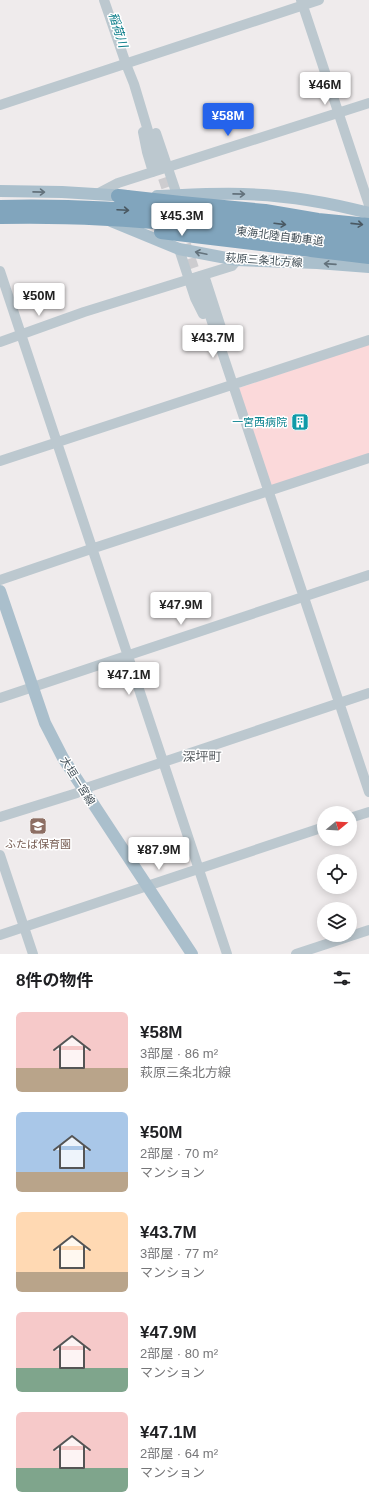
<!DOCTYPE html>
<html lang="ja">
<meta charset="utf-8">
<style>
body{margin:0;font-family:Arial,"Noto Sans JP",sans-serif;background:#f6f6f6;color:#202124;height:100vh;display:flex;flex-direction:column;font-size:15px;white-space:nowrap}
*{box-sizing:border-box;margin:0}
p{font-size:13px;color:#757577}
.icon{flex:none;width:22px;height:22px;fill:none;stroke:currentColor;stroke-width:2;stroke-linecap:round;stroke-linejoin:round}
.map{position:relative;height:954px;overflow:hidden}
.drawer{display:flex;flex-direction:column;background:#fff;flex:1}
.drawer>*{flex:none}
.needle{width:26px;rotate:72deg}
.controls{position:absolute;left:317px;top:806px;display:grid;gap:8px}
.controls a{display:grid;place-items:center;width:40px;height:40px;border-radius:50%;background:#fff;box-shadow:0 2px 10px #0003;font-size:20px}
.price{position:absolute;translate:-50% -34px;padding:0 9px;border-radius:4px;background:#fff;color:#222;font-size:13px;line-height:26px;filter:drop-shadow(0 1px 2px #0008)}
.price::after{content:'';position:absolute;left:50%;top:24px;width:12px;height:9px;margin-left:-6px;background:inherit;clip-path:polygon(0 0,100% 0,50% 100%)}
.price.selected{background:#2563eb;color:#fff}
ul{padding:0;list-style:none}
li{display:flex;align-items:center;gap:12px;height:100px;padding:0 16px}
li span{display:grid;place-items:center;flex:none;width:112px;height:80px;border-radius:6px;color:#555}
li>.icon{margin-inline-start:auto}
span .icon{width:48px;height:48px;fill:#fffc;stroke-width:1}
li b{font-size:17px}
h2{display:flex;justify-content:space-between;align-items:center;height:48px;padding:0 16px;font-size:17px}
.map>svg:first-child{display:block}
.medical{fill:#fbd9da}
.lines{fill:none;stroke-linecap:round;stroke-linejoin:round}
.minor-tunnel{stroke:#cdcccf;stroke-width:10;stroke-dasharray:10 5;stroke-linecap:butt}
.minor{stroke:#bcc8cf;stroke-width:10}
.major{stroke:#aabfcc;stroke-width:12}
.highway{stroke:#81a5bd;stroke-width:14}
.oneway{stroke:#63727c}
.oneway2{stroke:#4a5963}
.labels{text-anchor:middle;stroke-width:3;stroke-linejoin:round;paint-order:stroke}
.street-label{font-size:11px;fill:#445159;stroke:#fff}
.culture-label{font-size:11px;fill:#0d838f;stroke:#fff;text-anchor:end}
.education-label{font-size:11px;fill:#785e54;stroke:#fff}
.water-label{font-size:12px;font-style:italic;fill:#0b7d89;stroke:#fff}
.quarter-label{font-size:13px;fill:#585d61;stroke:#fff}
</style>
<div class="map">
<svg width="369" height="954" viewBox="0 0 369 954">
<rect width="100%" height="100%" fill="#efebec"/>
<!-- medical -->
<path class="medical" d="M369,344v111l-99,33 -31,-100z"/>
<g class="lines">
<!-- minor-tunnel -->
<path class="minor-tunnel" d="M158,164l13,37
M181,230l18,53"/>
<!-- minor -->
<path class="minor" d="M104,0l22,64 8,20 24,80
M301,0l68,205
M0,105l319,-105
M143,132l4,20 6,20
M156,133l21,62
M97,194l21,-11 251,-80
M179,249l16,49 8,16
M0,271l227,683
M204,275l21,65
M199,283l170,509
M0,342l84,-30 148,-46 5,-6
M0,461l369,-121
M0,580l91,-31 278,-91
M0,698l369,-123
M83,789l286,-96
M0,817l77,-24
M350,818l19,-6
M0,855l33,99
M0,935l324,-108
M296,954l73,-24"/>
<!-- major -->
<path class="major" d="M0,191l62,1 65,4
M157,196c28,-1 57,-3 86,-2 43,1 84,8 126,19
M111,221l68,28 58,11 80,3 52,4
M0,591l45,132 18,35 129,196"/>
<!-- highway -->
<path class="highway" d="M118,196l63,7 84,8 53,9 51,5
M0,207c123,-3 247,12 369,30
M0,217c122,-3 248,13 369,30
M161,232l208,25"/>
</g>
<!-- one-way arrows -->
<defs><path id="oneway-shaft" d="M-6 0H5M1.5-3L5.5 0L1.5 3" fill="none" stroke-width="1.6" stroke-linecap="round" stroke-linejoin="round"/></defs>
<g class="oneway">
<use href="#oneway-shaft" transform="translate(39 192) rotate(1)"/>
<use href="#oneway-shaft" transform="translate(239 194) rotate(1)"/>
<use href="#oneway-shaft" transform="translate(201 253) rotate(-168)"/>
<use href="#oneway-shaft" transform="translate(330 264) rotate(-176)"/>
</g>
<g class="oneway2">
<use href="#oneway-shaft" transform="translate(123 210) rotate(3)"/>
<use href="#oneway-shaft" transform="translate(280 224) rotate(7)"/>
<use href="#oneway-shaft" transform="translate(357 224) rotate(6)"/>
</g>
<!-- icons -->
<defs>
<symbol id="building-square" viewBox="-11 -11 22 22"><rect x="-9" y="-9" width="18" height="18" rx="4" fill="#0f9aa8" stroke="#fff"/><path d="M-4-6H4V6H1V3H-1V6H-4ZM-2.5-4.3h1.7v1.8h-1.7ZM.8-4.3h1.7v1.8H.8ZM-2.5-1h1.7V.8h-1.7ZM.8-1h1.7V.8H.8Z" fill="#fff"/></symbol>
<symbol id="school-square" viewBox="-11 -11 22 22"><rect x="-9" y="-9" width="18" height="18" rx="4" fill="#8d6e63" stroke="#fff"/><path d="M0-5L7-2L0 1L-7-2ZM-4 1L0 2.5L4 1V4Q0 6-4 4Z" fill="#fff"/></symbol>
</defs>
<g fill-rule="evenodd">
<use href="#building-square" x="290" y="412" width="20" height="20"/>
<use href="#school-square" x="28" y="816" width="20" height="20"/>
</g>
<g class="labels">
<!-- street labels -->
<g class="street-label">
<text transform="translate(280 236) rotate(7)" y="4">東海北陸自動車道</text>
<text transform="translate(264 260) rotate(4)" y="4">萩原三条北方線</text>
<text transform="translate(78 781) rotate(58)" y="4">大垣一宮線</text>
</g>
<!-- culture labels -->
<g class="culture-label">
<text x="287" y="426">一宮西病院</text>
</g>
<!-- education labels -->
<g class="education-label">
<text x="38" y="848">ふたば保育園</text>
</g>
<!-- water labels -->
<g class="water-label">
<text transform="translate(118 30) rotate(72)" y="4">稲荷川</text>
</g>
<!-- quarter labels -->
<g class="quarter-label">
<text x="202" y="761">深坪町</text>
</g>
</g>
</svg>
<div class="controls">
<a><svg class="needle" viewBox="-14 -14 28 28"><path d="M0-13l5 13h-10z" fill="#e53935"/><path d="M0 13l5-13h-10z" fill="#757577"/></svg></a>
<a><svg class="icon" aria-label="locate" viewBox="0 0 24 24"><circle cx="12" cy="12" r="6"/><path d="M12 2v4M12 18v4M2 12h4M18 12h4"/></svg></a>
<a><svg class="icon" aria-label="layers" viewBox="0 0 24 24"><path d="M12 4l9 5-9 5-9-5zM3 14l9 5 9-5"/></svg></a>
</div>
<b class="price" style="left:325px;top:106px">¥46M</b>
<b class="price selected" style="left:228px;top:137px">¥58M</b>
<b class="price" style="left:182px;top:237px">¥45.3M</b>
<b class="price" style="left:39px;top:317px">¥50M</b>
<b class="price" style="left:213px;top:359px">¥43.7M</b>
<b class="price" style="left:181px;top:626px">¥47.9M</b>
<b class="price" style="left:129px;top:696px">¥47.1M</b>
<b class="price" style="left:159px;top:871px">¥87.9M</b>
</div>
<section class="drawer">
<h2>8件の物件<svg class="icon" aria-label="filters" viewBox="0 0 24 24"><path d="M4 7h16M4 17h16"/><circle cx="9" cy="7" r="2"/><circle cx="15" cy="17" r="2"/></svg></h2>
<ul>
<li><span style="background:linear-gradient(#f6c9c9 70%,#b9a48a 0)"><svg class="icon" aria-label="home" viewBox="0 0 24 24"><path d="M3 11l9-7 9 7M6 9v11h12V9"/></svg></span><div><b>¥58M</b><p>3部屋 · 86 m²</p><p>萩原三条北方線</p></div></li>
<li><span style="background:linear-gradient(#a9c7e8 75%,#b9a48a 0)"><svg class="icon" aria-label="home" viewBox="0 0 24 24"><path d="M3 11l9-7 9 7M6 9v11h12V9"/></svg></span><div><b>¥50M</b><p>2部屋 · 70 m²</p><p>マンション</p></div></li>
<li><span style="background:linear-gradient(#ffd9b3 75%,#b9a48a 0)"><svg class="icon" aria-label="home" viewBox="0 0 24 24"><path d="M3 11l9-7 9 7M6 9v11h12V9"/></svg></span><div><b>¥43.7M</b><p>3部屋 · 77 m²</p><p>マンション</p></div></li>
<li><span style="background:linear-gradient(#f6c9c9 70%,#7fa58c 0)"><svg class="icon" aria-label="home" viewBox="0 0 24 24"><path d="M3 11l9-7 9 7M6 9v11h12V9"/></svg></span><div><b>¥47.9M</b><p>2部屋 · 80 m²</p><p>マンション</p></div></li>
<li><span style="background:linear-gradient(#f6c9c9 70%,#7fa58c 0)"><svg class="icon" aria-label="home" viewBox="0 0 24 24"><path d="M3 11l9-7 9 7M6 9v11h12V9"/></svg></span><div><b>¥47.1M</b><p>2部屋 · 64 m²</p><p>マンション</p></div></li>
</ul>
</section>
